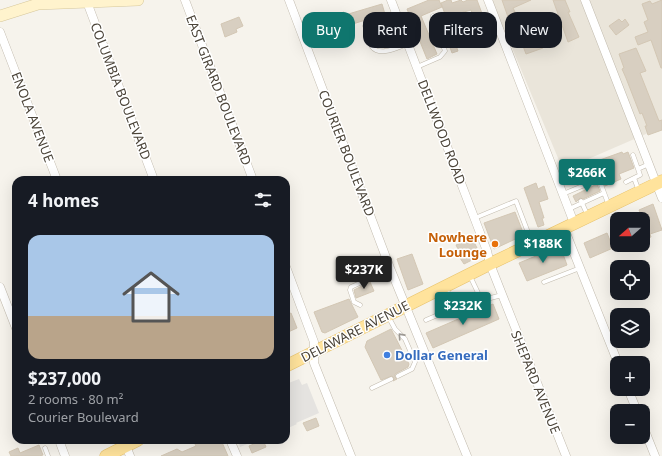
<!DOCTYPE html>
<meta charset="utf-8">
<style>
body{margin:0;font-family:"Noto Sans",sans-serif;background:#20242c;color:#f1f3f6;height:100vh;display:flex;flex-direction:column;font-size:15px;white-space:nowrap}
*{box-sizing:border-box;margin:0}
p{font-size:13px;color:#9ea1a6}
.icon{flex:none;width:22px;height:22px;fill:none;stroke:currentColor;stroke-width:2;stroke-linecap:round;stroke-linejoin:round}
.map{position:relative;flex:1;overflow:hidden}
.details{position:absolute;left:12px;top:176px;width:278px;height:268px;display:flex;flex-direction:column;background:#171b24;border-radius:12px;box-shadow:0 4px 16px #0002}
.details>*{flex:none}
.hud{position:absolute;left:302px;top:12px;width:300px;height:36px;display:flex;gap:8px}
.needle{width:26px;rotate:249deg}
.buttons{position:absolute;left:610px;top:212px;display:grid;gap:8px}
.buttons a{display:grid;place-items:center;width:40px;height:40px;border-radius:8px;background:#171b24;box-shadow:0 4px 16px #0002;font-size:20px}
.price{position:absolute;translate:-50% -34px;padding:0 9px;border-radius:4px;background:#0f766e;color:#fff;font-size:13px;line-height:26px;filter:drop-shadow(0 1px 2px #0008)}
.price::after{content:'';position:absolute;left:50%;top:24px;width:12px;height:9px;margin-left:-6px;background:inherit;clip-path:polygon(0 0,100% 0,50% 100%)}
.price.current{background:#222;color:#fff}
ul{padding:0;list-style:none}
li{display:grid;align-content:center;gap:8px;height:212px;padding:0 16px}
li span{display:grid;place-items:center;height:124px;border-radius:12px;color:#555}
li>.icon{margin-inline-start:auto}
span .icon{width:72px;height:72px;fill:#fffc;stroke-width:1}
li b{font-size:17px}
h2{display:flex;justify-content:space-between;align-items:center;height:48px;padding:0 16px;font-size:17px}
.tag{padding:0 14px;border-radius:12px;background:#171b24;box-shadow:0 4px 16px #0002;font-size:14px;line-height:36px}
.tag.current{background:#0f766e;color:#fff}
.map>svg:first-child{display:block}
.residential{fill:#eae5da}
.parking{fill:#e5e3e0}
.building{fill:#d8cfc1;stroke:#d3c7b4}
.lines{fill:none;stroke-linecap:round;stroke-linejoin:round}
.lane-casing{stroke:#c2bbae;stroke-width:5}
.street-casing{stroke:#c2bbae;stroke-width:9}
.secondary-casing{stroke:#d6c79b;stroke-width:12}
.primary-casing{stroke:#e6c16a;stroke-width:13}
.lane{stroke:#fff;stroke-width:4}
.street{stroke:#fff;stroke-width:8}
.secondary{stroke:#fff3cd;stroke-width:11}
.primary{stroke:#ffe39c;stroke-width:12}
.oneway{stroke:#9c9892}
.food-dot{fill:#e8710a;stroke:#fff;stroke-width:1.5}
.shop-dot{fill:#3f7fe0;stroke:#fff;stroke-width:1.5}
.labels{text-anchor:middle;stroke-width:3;stroke-linejoin:round;paint-order:stroke}
.street-label{font-size:13px;fill:#4b4439;stroke:#fff}
.food-label{font-size:13px;font-weight:bold;fill:#c56008;stroke:#fff;text-anchor:end}
.shop-label{font-size:13px;font-weight:bold;fill:#366cbe;stroke:#fff;text-anchor:start}
</style>
<div class="map">
<svg width="662" height="456" viewBox="0 0 662 456">
<rect width="100%" height="100%" fill="#f6f3ec"/>
<!-- residential -->
<path class="residential" d="M492,0h170v127l-99,43z"/>
<!-- parking -->
<path class="parking" d="M299,379l3,6 5,-2 12,30 -23,10 1,1 -11,5v-45z
M238,440h19l-17,7z"/>
<!-- building -->
<path class="building" d="M429,0h10l3,7 -21,9 16,38 -10,5 -20,-50z
M448,0h3l1,3 9,-3 2,2 5,-2h9l10,27 -7,3 -4,-11h-2l-3,-9 -25,7 -5,-14z
M502,0h29l-18,8 3,6 -8,3z
M553,0h12l5,12h-2l11,25 -11,5z
M662,0v68h-1l-10,-28 -13,5 -3,-8 13,-5 -4,-10 4,-2 -6,-16 8,-3 2,3z
M382,4l12,41 -6,2 -4,1 -9,-31 -35,11 -1,-3 -25,8 -6,-15 8,-3 1,3 12,-4 1,3 14,-5 1,3z
M239,17l4,9 -7,3 1,3 -12,5 -4,-13z
M532,19l3,8 -16,6 -3,-8z
M619,19l3,3 3,-3 4,6 -13,10 -7,-9z
M449,26l9,25 -6,2 -9,-25z
M482,31l4,9 -15,5 -3,-8z
M540,40l3,8 -17,6 -3,-8z
M636,48l10,23 -6,2 19,48 3,-1v10l-14,5 -3,-9h2l-5,-13 -2,1 -14,-36 -4,-9 2,-1 -5,-14z
M622,152l1,2 5,-2 6,16 -15,6 2,5 -16,7 -3,-9 -3,-1 -18,7 -4,-9 21,-10 -1,-3z
M536,183l2,6 6,-3 4,13 -9,3 5,16h-2l2,7 -6,2 -14,-39z
M597,184l3,7 -17,8 -3,-1 -4,4 -3,-6z
M653,204l9,26 -12,4 1,3 -8,3v-21l-4,-9z
M515,212l9,23 -30,14 -10,-26z
M607,233l6,15 -23,10 -6,-15z
M472,238l5,10 -3,1 4,8 -14,7 -8,-12 3,-1 -3,-6z
M560,246l7,19 -40,16 -8,-18z
M412,254l11,30 -15,6 -11,-31z
M370,282l4,9 -18,7 -2,-8z
M349,299l9,18 -33,16 -3,-1 -8,-20z
M493,304l6,15 -66,29 -7,-15z
M291,313l6,15 -11,5v-18z
M391,329l18,35 -1,3 -13,7v3l2,2 -4,2 1,-3 -2,-2 -11,4 -16,-33 2,-6z
M316,418l3,8 -12,5 -4,-8z
M193,440h28l7,16h-67l16,-7 5,3 14,-6z
M263,440l3,7 -14,6 -3,-7z
M39,445l4,10 -4,1h-28l-2,-4 9,-4 2,5z"/>
<g class="lines">
<defs>
<path id="lane" d="M365,26l7,21c8,10 26,0 35,-3
M417,67l23,-10 5,-6 -12,-35
M633,155l5,14
M634,178l5,13
M626,182l14,-7 -2,-6 11,-5
M563,194l36,-15 10,27
M569,209l13,-6 -1,-2
M587,214l-5,-11 22,-10
M475,218l41,-17 16,42
M470,276l10,21 3,3 19,-5
M544,282l36,-14
M446,288l9,20
M360,305l-6,-3 -4,-12 1,-3 20,-9 3,-3
M388,316l7,13 10,10 10,23 -3,7 -14,7
M426,320l54,-23
M372,388l19,-9
M45,448l3,8"/>
<path id="street" d="M185,0l68,180
M289,0l101,268 77,188
M391,0l96,251 3,13 76,192
M488,0l86,223
M585,0l77,198
M87,2l67,178
M0,32l57,148
M564,228l54,135
M286,267l28,75v21l37,93
M0,287l16,41
M628,389l9,22
M643,426l12,30
M59,440l6,16
M230,440l7,16
M126,446l4,10"/>
<path id="secondary" d="M0,16l38,-12 100,-4"/>
<path id="primary" d="M286,366l204,-102 172,-83
M106,456l32,-16"/>
</defs>
<!-- lane casing -->
<use href="#lane" class="lane-casing"/>
<!-- street casing -->
<use href="#street" class="street-casing"/>
<!-- secondary casing -->
<use href="#secondary" class="secondary-casing"/>
<!-- primary casing -->
<use href="#primary" class="primary-casing"/>
<!-- lane -->
<use href="#lane" class="lane"/>
<!-- street -->
<use href="#street" class="street"/>
<!-- secondary -->
<use href="#secondary" class="secondary"/>
<!-- primary -->
<use href="#primary" class="primary"/>
</g>
<!-- one-way arrows -->
<defs><path id="oneway-chevron" d="M-2-3.5L2.5 0L-2 3.5" fill="none" stroke-width="1.6" stroke-linecap="round" stroke-linejoin="round"/></defs>
<use class="oneway" href="#oneway-chevron" transform="translate(401 336) rotate(-132)"/>
<!-- markers -->
<circle class="food-dot" cx="495" cy="244" r="4"/>
<circle class="shop-dot" cx="387" cy="355" r="4"/>
<g class="labels">
<!-- street labels -->
<g class="street-label">
<text transform="translate(219 90) rotate(69)" y="5">EAST GIRARD BOULEVARD</text>
<text transform="translate(121 91) rotate(69)" y="5">COLUMBIA BOULEVARD</text>
<text transform="translate(33 117) rotate(69)" y="5">ENOLA AVENUE</text>
<text transform="translate(442 132) rotate(69)" y="5">DELLWOOD ROAD</text>
<text transform="translate(347 153) rotate(69)" y="5">COURIER BOULEVARD</text>
<text transform="translate(355 331) rotate(-27)" y="5">DELAWARE AVENUE</text>
<text transform="translate(536 382) rotate(68)" y="5">SHEPARD AVENUE</text>
</g>
<!-- food labels -->
<g class="food-label">
<text x="487" y="242">Nowhere<tspan x="487" dy="15">Lounge</tspan></text>
</g>
<!-- shop labels -->
<g class="shop-label">
<text x="395" y="360">Dollar General</text>
</g>
</g>
</svg>
<div class="buttons">
<a><svg class="needle" viewBox="-14 -14 28 28"><path d="M0-13l5 13h-10z" fill="#e53935"/><path d="M0 13l5-13h-10z" fill="#9ea1a6"/></svg></a>
<a><svg class="icon" aria-label="locate" viewBox="0 0 24 24"><circle cx="12" cy="12" r="6"/><path d="M12 2v4M12 18v4M2 12h4M18 12h4"/></svg></a>
<a><svg class="icon" aria-label="layers" viewBox="0 0 24 24"><path d="M12 4l9 5-9 5-9-5zM3 14l9 5 9-5"/></svg></a>
<a>+</a>
<a>−</a>
</div>
<b class="price" style="left:587px;top:193px">$266K</b>
<b class="price" style="left:543px;top:264px">$188K</b>
<b class="price current" style="left:364px;top:290px">$237K</b>
<b class="price" style="left:463px;top:326px">$232K</b>
<div class="hud">
<a class="tag current">Buy</a>
<a class="tag">Rent</a>
<a class="tag">Filters</a>
<a class="tag">New</a>
</div>
<section class="details">
<h2>4 homes<svg class="icon" aria-label="filters" viewBox="0 0 24 24"><path d="M4 7h16M4 17h16"/><circle cx="9" cy="7" r="2"/><circle cx="15" cy="17" r="2"/></svg></h2>
<ul>
<li><span style="background:linear-gradient(#a9c7e8 65%,#b9a48a 0)"><svg class="icon" aria-label="home" viewBox="0 0 24 24"><path d="M3 11l9-7 9 7M6 9v11h12V9"/></svg></span><div><b>$237,000</b><p>2 rooms · 80 m²</p><p>Courier Boulevard</p></div></li>
</ul>
</section>
</div>
